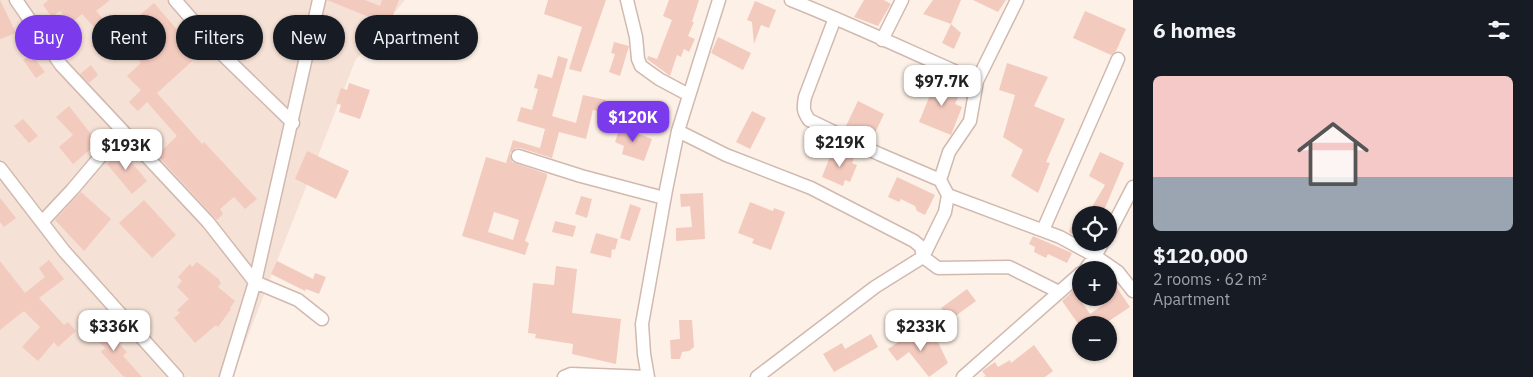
<!DOCTYPE html>
<meta charset="utf-8">
<style>
body{margin:0;font-family:"IBM Plex Sans",sans-serif;background:#20242c;color:#f1f3f6;height:100vh;display:flex;flex-direction:column;font-size:19px;white-space:nowrap}
*{box-sizing:border-box;margin:0}
p{font-size:16px;color:#9ea1a6}
.icon{flex:none;width:28px;height:28px;fill:none;stroke:currentColor;stroke-width:2;stroke-linecap:round;stroke-linejoin:round}
.map{position:relative;flex:1;overflow:hidden}
.sheet{display:flex;flex-direction:column;background:#171b24;width:400px}
.sheet>*{flex:none}
.top-card{position:absolute;left:15px;top:15px;width:475px;height:45px;display:flex;gap:10px}
.buttons{position:absolute;left:1072px;top:206px;display:grid;gap:10px}
.buttons a{display:grid;place-items:center;width:45px;height:45px;border-radius:50%;background:#171b24;box-shadow:0 1px 4px #0004;font-size:25px}
.price{position:absolute;translate:-50% -42px;padding:0 11px;border-radius:10px;background:#fff;color:#222;font-size:16px;line-height:32px;filter:drop-shadow(0 1px 2px #0008)}
.price::after{content:'';position:absolute;left:50%;top:30px;width:15px;height:11px;margin-left:-8px;background:inherit;clip-path:polygon(0 0,100% 0,50% 100%)}
.price.selected{background:#7c3aed;color:#fff}
ul{padding:0;list-style:none}
li{display:grid;align-content:center;gap:10px;height:265px;padding:0 20px}
li span{display:grid;place-items:center;height:155px;border-radius:8px;color:#555}
li>.icon{margin-inline-start:auto}
span .icon{width:90px;height:90px;fill:#fffc;stroke-width:1}
li b{font-size:21px}
h2{display:flex;justify-content:space-between;align-items:center;height:60px;padding:0 20px;font-size:21px}
.tag{padding:0 18px;border-radius:22px;background:#171b24;box-shadow:0 1px 4px #0004;font-size:18px;line-height:45px}
.tag.selected{background:#7c3aed;color:#fff}
main{display:flex;flex:1;min-height:0}
.map>svg:first-child{display:block}
.residential{fill:#f5e1d5}
.building{fill:#f3cabe;fill-rule:evenodd}
.lines{fill:none;stroke-linecap:round;stroke-linejoin:round}
.street-casing{stroke:#d1b9af;stroke-width:15}
.street{stroke:#fff;stroke-width:12}
</style>
<main>
<div class="map">
<svg width="1133" height="377" viewBox="0 0 1133 377">
<rect width="100%" height="100%" fill="#fdf1e7"/>
<!-- residential -->
<path class="residential" d="M0,0h405l-50,61 -123,316h-232z"/>
<!-- building -->
<path class="building" d="M0,0l16,33 -16,6z
M48,0h62l-14,11 24,27 -20,17 -9,-10 11,-9 -20,-22 -12,10 -10,-13 -8,6 -9,-12z
M327,0h38l15,6 2,-6h17l-10,25z
M548,0h58l-25,72 -12,-3 13,-42 -38,-13z
M669,0h30l-7,22h2l-6,14 7,3 -6,13 -5,-3 -3,8 -4,-2 -7,21 -23,-17 1,-3 9,3 15,-39 -9,-4z
M864,0h20l7,4 -13,22 -24,-9z
M933,0h28l-10,24 -28,-10z
M973,0h33l-8,12z
M755,1l21,9 -7,18 -8,-3 -7,19 -2,-22 -5,-2z
M154,3l45,52 -42,38 45,51 2,-2 53,57 -12,10 -11,-12 -14,12 3,5 -6,6 -60,-65 20,-19 -30,-34 -9,9 -9,-9 12,-12 -14,-14 14,-13 -7,-9 12,-9 -18,-20z
M1085,11l41,18 -10,22 -5,4 -38,-17z
M951,24l10,9 -7,16 -12,-6z
M718,37l33,16 -8,17 -32,-17z
M614,42l15,4 -9,30 -11,-4 6,-18 -4,-1z
M31,54l14,18 -9,6 -13,-18z
M558,56l10,3 -16,57 24,7 7,-28 23,5 -3,12 -10,-2 -7,29 -27,-7 -7,26 -32,-10h-4l-6,5 2,9 35,12v3l-22,64 4,2 -4,12 -63,-19 24,-79 20,6 7,-23 27,8 5,-19 -28,-8 4,-14 11,3 6,-21 -4,-1 4,-14 14,4zM494,212l25,8 -6,20 -25,-8z
M1007,63l41,14 -14,29 31,13 -19,43 4,1 -12,30 -27,-17 12,-26 -20,-13 12,-42 -16,-5z
M91,65l7,10 -9,8 -9,-9z
M937,78l25,10 -7,16 7,3 -11,28 -32,-13z
M349,83l21,7 -10,29 -21,-7 2,-7 -5,-2 5,-15 6,2z
M858,101l26,13 -13,27 -26,-13z
M69,106l29,37 -25,21 -14,-17 14,-12 -17,-18z
M752,111l14,7 -16,31 -14,-7z
M23,119l15,17 -9,7 -15,-17z
M621,124l19,7 -1,3 13,5 -8,22 -22,-7 2,-8 -9,-4z
M119,147l28,34 -15,13 -25,-30 5,-4 -2,-2z
M833,149l21,8 -2,6 5,2 -7,17 -5,-2 -2,6 -21,-9z
M307,151l42,20 -13,28 -41,-20z
M1100,152l24,11 -22,52h-15l18,-30 -16,-9z
M897,177l38,18 -10,20 -8,-4 -2,-5 -14,-7 -2,3 -11,-5z
M81,192l30,27 -27,32 -29,-31z
M703,193l2,46 -29,2v-13l16,-1 -2,-21 -9,1 -1,-13z
M581,196l11,3 -5,19 -12,-4z
M0,198l16,20 -12,9 -4,-5z
M144,200l32,35 -24,23 -33,-35z
M750,202l23,9 1,-3 11,4 -14,38 -19,-7 2,-4 -16,-6z
M630,204l11,4 -11,33 -10,-3z
M555,221l21,5 -3,11 -21,-5z
M1073,223l8,3v13l-12,-7z
M596,233l22,6 -3,11 -3,-1 -1,9 -21,-5z
M1033,236l39,17 -5,10 -19,-9 -2,4 -12,-6 1,-5 -6,-3z
M49,260l15,19 -25,19 25,27 4,-3 8,9 -18,16 -4,-5 -16,19 -16,-14 18,-20 -16,-16 -24,19v-69l25,32 20,-16 -6,-9z
M277,261l36,18 2,-6 11,4 -7,17 -13,-5 -1,2 -34,-17z
M197,262l23,18 -1,1 2,2 -3,4 17,14 -5,7 1,1 -13,18 -2,-2 -21,18 -21,-25 6,-5 -3,-3 12,-11 -12,-12 5,-6 -4,-4 12,-13 2,3z
M556,266l21,3 -5,44 49,6 -5,45 -44,-10 1,-10 -38,-6 1,-4 -8,-1 5,-50 21,2z
M1109,276l21,31 -27,18h-24l-17,-24 12,-11 16,24 17,-12 -3,-4h5z
M967,289l9,12 -26,19 -9,-12z
M679,320h13l2,27 -5,4 -7,1 -2,7h-9l-1,-19 10,-1z
M99,323l28,29 -4,4 19,21h-18l-23,-25 4,-4 -15,-16z
M918,329l7,10 13,3 10,21 -19,14 -20,-25 -12,9 -9,-12z
M871,334l7,13 -44,25 -11,-18 19,-11 3,6z
M1034,345l19,26 -8,6h-62l3,-1 -4,-5 13,-9 3,5 12,-7 1,3z"/>
<g class="lines">
<defs>
<path id="street" d="M16,0l45,65 147,157 47,60 43,18 24,19
M175,0l47,54 71,69
M627,0l9,37 2,22 3,7 18,13 30,16
M791,0c63,25 124,54 186,81
M882,40l20,-40
M678,131l48,24 85,33 103,53 7,6 2,10
M518,156l63,20 83,22
M0,168l64,83 113,126
M940,180l9,-28 21,-31 7,-40 40,-81
M948,195l112,42 35,19 8,-14
M42,222l30,-32 50,-59
M1043,230l75,-171
M1109,233l24,-46
M923,257l15,11 71,-1 50,25
M1085,270l10,-14 23,16 15,19
M226,377l29,-95 64,-282
M564,377l7,-3 77,3
M648,377l-4,-23 -2,-30 24,-134 12,-59 41,-131
M757,377l118,-90 48,-30 22,-45 3,-17 -8,-15 -61,-26 -70,-34c-6,-9 -6,-12 -4,-23l30,-79
M963,377l118,-104"/>
</defs>
<!-- street casing -->
<use href="#street" class="street-casing"/>
<!-- street -->
<use href="#street" class="street"/>
</g>
</svg>
<div class="buttons">
<a><svg class="icon" aria-label="locate" viewBox="0 0 24 24"><circle cx="12" cy="12" r="6"/><path d="M12 2v4M12 18v4M2 12h4M18 12h4"/></svg></a>
<a>+</a>
<a>−</a>
</div>
<b class="price" style="left:942px;top:107px">$97.7K</b>
<b class="price selected" style="left:633px;top:143px">$120K</b>
<b class="price" style="left:840px;top:168px">$219K</b>
<b class="price" style="left:126px;top:171px">$193K</b>
<b class="price" style="left:114px;top:352px">$336K</b>
<b class="price" style="left:921px;top:352px">$233K</b>
<div class="top-card">
<a class="tag selected">Buy</a>
<a class="tag">Rent</a>
<a class="tag">Filters</a>
<a class="tag">New</a>
<a class="tag">Apartment</a>
</div>
</div>
<section class="sheet">
<h2>6 homes<svg class="icon" aria-label="filters" viewBox="0 0 24 24"><path d="M4 7h16M4 17h16"/><circle cx="9" cy="7" r="2"/><circle cx="15" cy="17" r="2"/></svg></h2>
<ul>
<li><span style="background:linear-gradient(#f6c9c9 65%,#9aa5b1 0)"><svg class="icon" aria-label="home" viewBox="0 0 24 24"><path d="M3 11l9-7 9 7M6 9v11h12V9"/></svg></span><div><b>$120,000</b><p>2 rooms · 62 m²</p><p>Apartment</p></div></li>
</ul>
</section>
</main>
